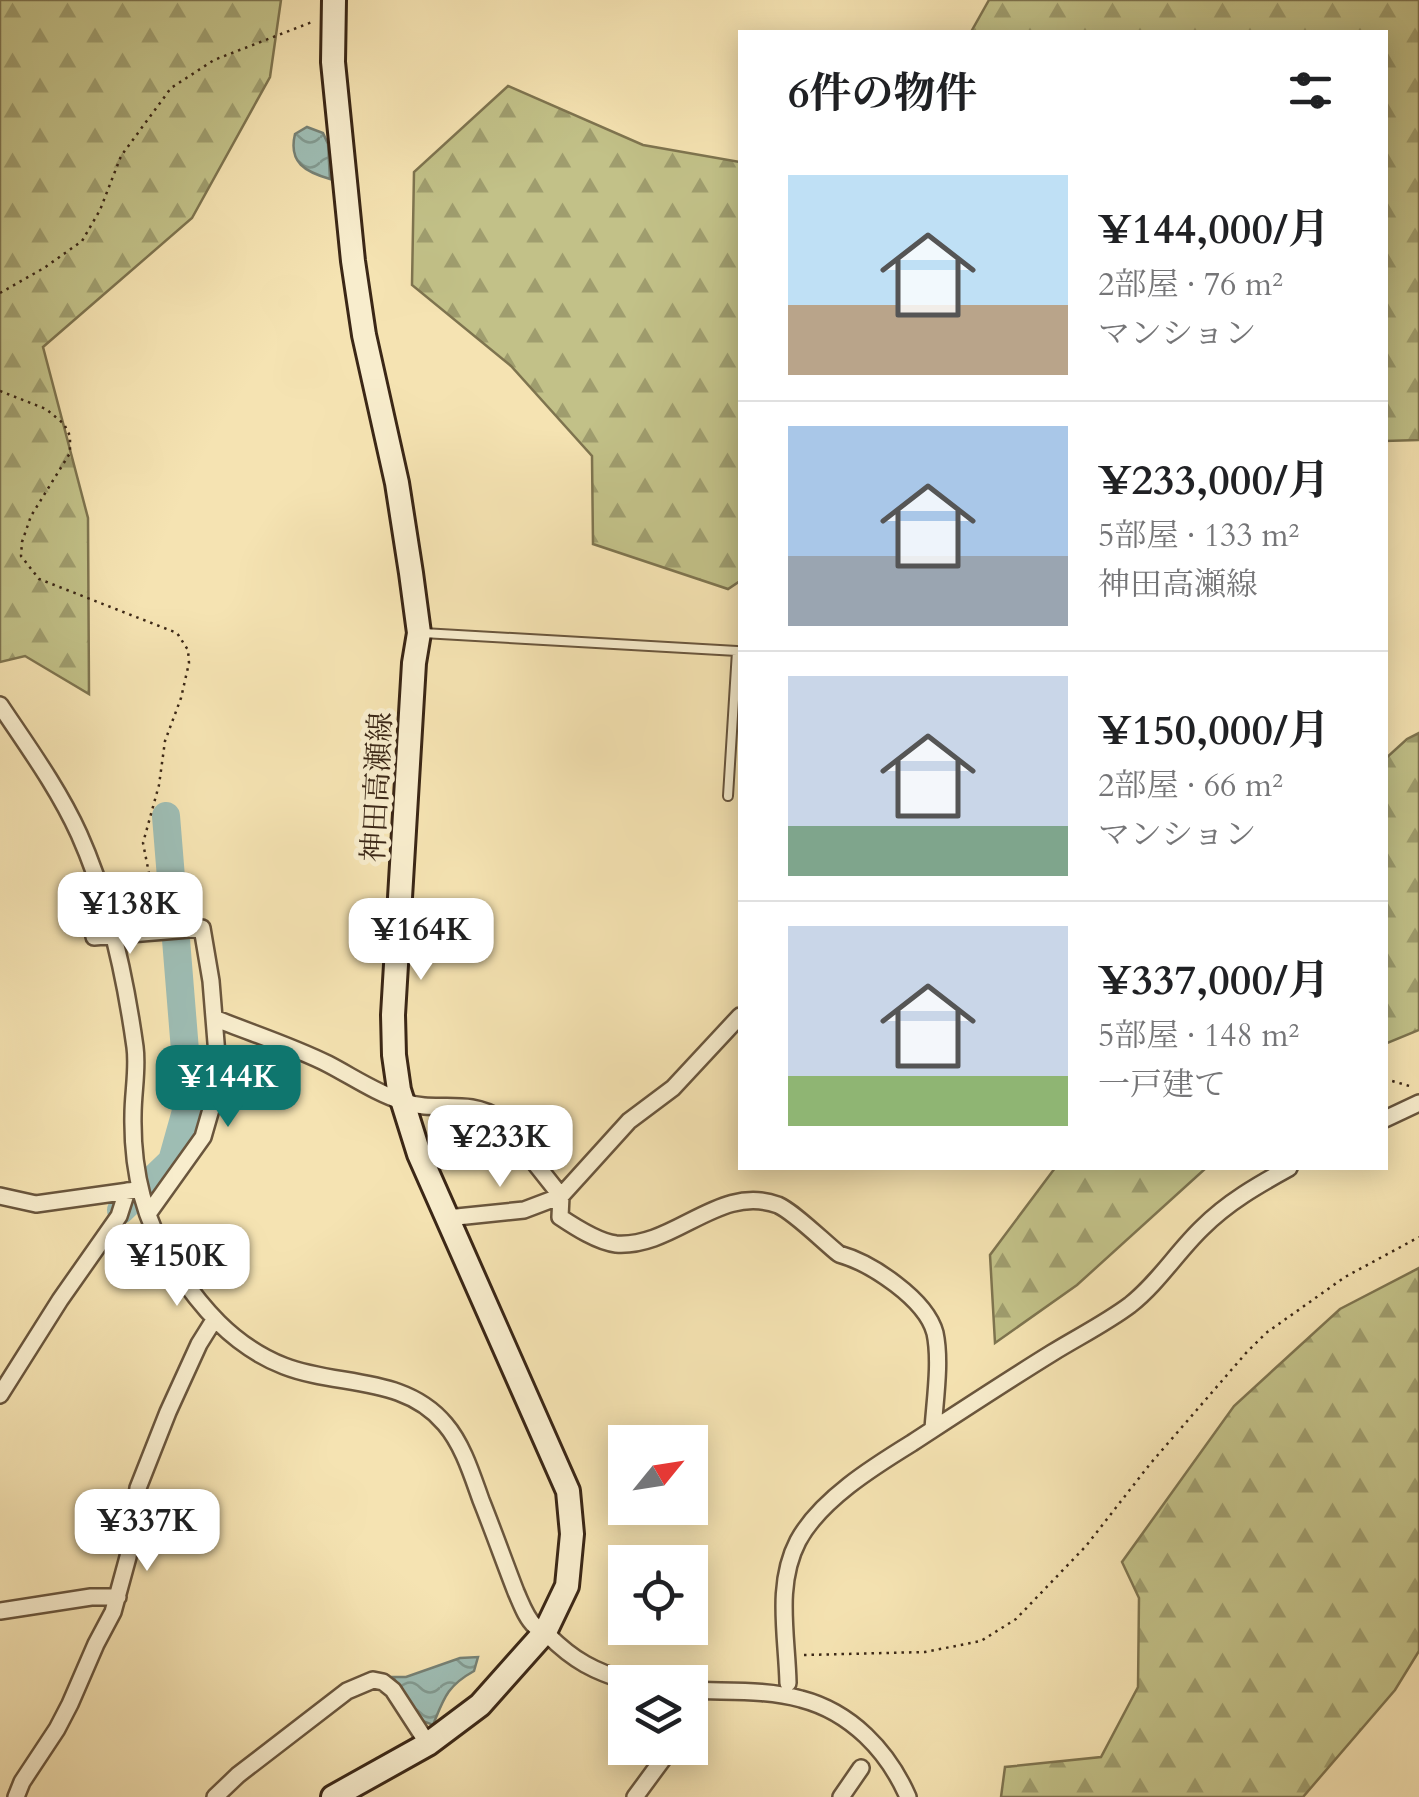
<!DOCTYPE html>
<html lang="ja">
<meta charset="utf-8">
<style>
body{margin:0;font-family:Cardo,"Noto Serif JP",serif;background:#f6f6f6;color:#202124;height:100vh;display:flex;flex-direction:column;font-size:38px;white-space:nowrap}
*{box-sizing:border-box;margin:0}
p{font-size:32px;color:#757577}
.icon{flex:none;width:55px;height:55px;fill:none;stroke:currentColor;stroke-width:2;stroke-linecap:round;stroke-linejoin:round}
.map{position:relative;flex:1;overflow:hidden}
.details{position:absolute;left:738px;top:30px;width:650px;height:1140px;display:flex;flex-direction:column;background:#fff;border-radius:0px;box-shadow:0 5px 25px #0003}
.details>*{flex:none}
.needle{width:65px;rotate:60deg}
.fabs{position:absolute;left:608px;top:1425px;display:grid;gap:20px}
.fabs a{display:grid;place-items:center;width:100px;height:100px;border-radius:0px;background:#fff;box-shadow:0 5px 25px #0003;font-size:50px}
.price{position:absolute;translate:-50% -85px;padding:0 22px;border-radius:20px;background:#fff;color:#222;font-size:32px;line-height:65px;filter:drop-shadow(0 2px 5px #0008)}
.price::after{content:'';position:absolute;left:50%;top:60px;width:30px;height:22px;margin-left:-15px;background:inherit;clip-path:polygon(0 0,100% 0,50% 100%)}
.price.current{background:#0f766e;color:#fff}
ul{padding:0;list-style:none}
li{display:flex;align-items:center;gap:30px;height:250px;padding:0 50px}
li+li{border-top:2px solid #e0e0e0}
li span{display:grid;place-items:center;flex:none;width:280px;height:200px;border-radius:0px;color:#555}
li>.icon{margin-inline-start:auto}
span .icon{width:120px;height:120px;fill:#fffc;stroke-width:1}
li b{font-size:42px}
h2{display:flex;justify-content:space-between;align-items:center;height:120px;padding:0 50px;font-size:42px}
.map>svg:first-child{display:block}
.forest{fill:url(#forest-firs);stroke:#7e744f;stroke-width:2.5}
.water{fill:url(#water-waves);stroke:#768175;stroke-width:2.5}
.lines{fill:none;stroke-linecap:round;stroke-linejoin:round}
.river{stroke:#9ebdb4;stroke-width:28}
.lane-casing{stroke:#6a563d;stroke-width:12}
.street-casing{stroke:#6a563d;stroke-width:20}
.secondary-casing{stroke:#3b2716;stroke-width:28}
.path{stroke:#3b2716;stroke-width:2.5;stroke-dasharray:2.5 5;stroke-linecap:butt}
.lane{stroke:#f8edcd;stroke-width:8}
.street{stroke:#f8edcd;stroke-width:15}
.secondary{stroke:#f8edcd;stroke-width:22}
.labels{text-anchor:middle;stroke-width:10;stroke-linejoin:round;paint-order:stroke}
.street-label{font-size:30px;fill:#3b2716;stroke:#f8edcd}
</style>
<div class="map">
<svg width="1419" height="1797" viewBox="0 0 1419 1797">
<defs>
<pattern id="forest-firs" width="22" height="20" patternUnits="userSpaceOnUse" patternTransform="scale(2.5)"><rect width="22" height="20" fill="#c2c188"/><path d="M5 1l3.5 6h-7zM16 11l3.5 6h-7z" fill="#9f9d6e"/></pattern>
<pattern id="water-waves" width="16" height="10" patternUnits="userSpaceOnUse" patternTransform="scale(2.5)"><rect width="16" height="10" fill="#9ebdb4"/><path d="M0 5q4-4 8 0t8 0" fill="none" stroke="#829a91"/></pattern>
</defs>
<rect width="100%" height="100%" fill="#f5e3b2"/>
<filter id="stains"><feTurbulence type="fractalNoise" baseFrequency=".002" numOctaves="4"/><feColorMatrix values="0 0 0 0 .2 0 0 0 0 .09 0 0 0 0 .02 0 0 0 .5 -.17"/></filter>
<radialGradient id="worn" r=".72"><stop offset=".6" stop-color="#630" stop-opacity="0"/><stop offset="1" stop-color="#630" stop-opacity=".3"/></radialGradient>
<!-- forest -->
<path class="forest" d="M0,0h281l-11,77 -78,141 -149,129 45,171 1,176 -64,-38 -25,6z
M989,0h430v440l-34,1v-409h-414z
M508,86l135,59 97,17v419l-12,8 -135,-45 -1,-88 -81,-90 -99,-81 2,-113z
M1419,733v297l-34,14v-285l22,-20z
M1055,1168h151l-129,117 -82,58 -5,-88z
M1419,1268v383l-24,39 -92,107h-302l4,-30 96,-10 37,-70 1,-89 -17,-36 112,-156 106,-97z"/>
<!-- water -->
<path class="water" d="M307,127l16,6 5,11 2,35c-24,-7 -42,-16 -35,-45z
M478,1657l-4,14c-27,15 -30,27 -41,54l-13,-5 -27,-43h13l54,-19z"/>
<g class="lines">
<!-- river -->
<path class="river" d="M121,1210l51,-49 14,-50v-48l-20,-247"/>
<defs>
<path id="lane" d="M423,633l314,18 -9,145"/>
<path id="street" d="M0,705c28,42 58,83 79,129 30,67 46,141 56,213 3,22 -2,45 -2,68 -1,51 9,101 37,145 29,46 63,86 114,106 54,21 120,9 161,58 18,21 27,51 36,76 12,30 23,61 35,92 5,11 10,26 19,34 4,4 9,6 13,9 26,26 46,36 81,47
M94,937l108,-9 9,53 6,74 -1,37 -13,45 -55,77
M214,1018c37,15 78,28 114,46 25,13 48,29 76,38 33,11 63,-5 96,17l61,77 -1,21c15,10 38,25 56,27 59,4 103,-61 162,-39 16,7 46,37 61,49 32,9 87,45 96,79 6,28 0,67 -2,96
M1385,1119l34,-16
M0,1196l36,8 100,-14
M447,1218l77,-8 37,-14 68,-75 44,-33 67,-72
M0,1395l60,-95 59,-84 8,-25
M0,1611l91,-14h27
M788,1683c-1,-47 -13,-98 10,-142 22,-41 75,-74 114,-98 46,-30 93,-61 140,-90 26,-16 54,-30 78,-48 28,-22 47,-53 72,-77 26,-26 56,-43 87,-60
M690,1690c36,2 76,-1 111,9 50,13 87,52 107,98
M16,1797l6,-15 35,-53 13,-25 26,-60 17,-32 15,-55 10,-69 30,-76 31,-68 15,-24
M215,1797l23,-22 109,-84 26,-11 10,2 10,8 35,54
M635,1797l36,-49
M841,1797l20,-29"/>
<path id="secondary" d="M333,1797l95,-53 52,-39 65,-73 22,-46 5,-52 -4,-43 -149,-337 -20,-64 -5,-35 -1,-40 21,-352 5,-30 -8,-60 -14,-90 -33,-148 -11,-74 -20,-199 1,-62"/>
</defs>
<!-- lane casing -->
<use href="#lane" class="lane-casing"/>
<!-- street casing -->
<use href="#street" class="street-casing"/>
<!-- secondary casing -->
<use href="#secondary" class="secondary-casing"/>
<!-- path -->
<path class="path" d="M0,293l44,-25 38,-27 18,-31 21,-54 50,-68 43,-28 98,-38
M0,391l46,18 18,15 6,12v17l-39,63 -9,26 -1,14 18,23 138,54 11,17 1,13 -8,35 -16,43 -6,44 -16,58 14,71
M1385,1079l28,8
M804,1655l121,-3 56,-11 35,-22 70,-73 64,-82 96,-111 20,-20 79,-56 74,-40"/>
<!-- lane -->
<use href="#lane" class="lane"/>
<!-- street -->
<use href="#street" class="street"/>
<!-- secondary -->
<use href="#secondary" class="secondary"/>
</g>
<g class="labels">
<!-- street labels -->
<g class="street-label">
<text transform="translate(377 787) rotate(-87)" y="10">神田高瀬線</text>
</g>
</g>
<rect width="100%" height="100%" filter="url(#stains)"/>
<rect width="100%" height="100%" fill="url(#worn)"/>
</svg>
<div class="fabs">
<a><svg class="needle" viewBox="-14 -14 28 28"><path d="M0-13l5 13h-10z" fill="#e53935"/><path d="M0 13l5-13h-10z" fill="#757577"/></svg></a>
<a><svg class="icon" aria-label="locate" viewBox="0 0 24 24"><circle cx="12" cy="12" r="6"/><path d="M12 2v4M12 18v4M2 12h4M18 12h4"/></svg></a>
<a><svg class="icon" aria-label="layers" viewBox="0 0 24 24"><path d="M12 4l9 5-9 5-9-5zM3 14l9 5 9-5"/></svg></a>
</div>
<b class="price" style="left:130px;top:957px">¥138K</b>
<b class="price" style="left:421px;top:983px">¥164K</b>
<b class="price current" style="left:228px;top:1130px">¥144K</b>
<b class="price" style="left:500px;top:1190px">¥233K</b>
<b class="price" style="left:177px;top:1309px">¥150K</b>
<b class="price" style="left:147px;top:1574px">¥337K</b>
<section class="details">
<h2>6件の物件<svg class="icon" aria-label="filters" viewBox="0 0 24 24"><path d="M4 7h16M4 17h16"/><circle cx="9" cy="7" r="2"/><circle cx="15" cy="17" r="2"/></svg></h2>
<ul>
<li><span style="background:linear-gradient(#bfe0f5 65%,#b9a48a 0)"><svg class="icon" aria-label="home" viewBox="0 0 24 24"><path d="M3 11l9-7 9 7M6 9v11h12V9"/></svg></span><div><b>¥144,000/月</b><p>2部屋 · 76 m²</p><p>マンション</p></div></li>
<li><span style="background:linear-gradient(#a9c7e8 65%,#9aa5b1 0)"><svg class="icon" aria-label="home" viewBox="0 0 24 24"><path d="M3 11l9-7 9 7M6 9v11h12V9"/></svg></span><div><b>¥233,000/月</b><p>5部屋 · 133 m²</p><p>神田高瀬線</p></div></li>
<li><span style="background:linear-gradient(#c9d6e8 75%,#7fa58c 0)"><svg class="icon" aria-label="home" viewBox="0 0 24 24"><path d="M3 11l9-7 9 7M6 9v11h12V9"/></svg></span><div><b>¥150,000/月</b><p>2部屋 · 66 m²</p><p>マンション</p></div></li>
<li><span style="background:linear-gradient(#c9d6e8 75%,#8fb573 0)"><svg class="icon" aria-label="home" viewBox="0 0 24 24"><path d="M3 11l9-7 9 7M6 9v11h12V9"/></svg></span><div><b>¥337,000/月</b><p>5部屋 · 148 m²</p><p>一戸建て</p></div></li>
</ul>
</section>
</div>
